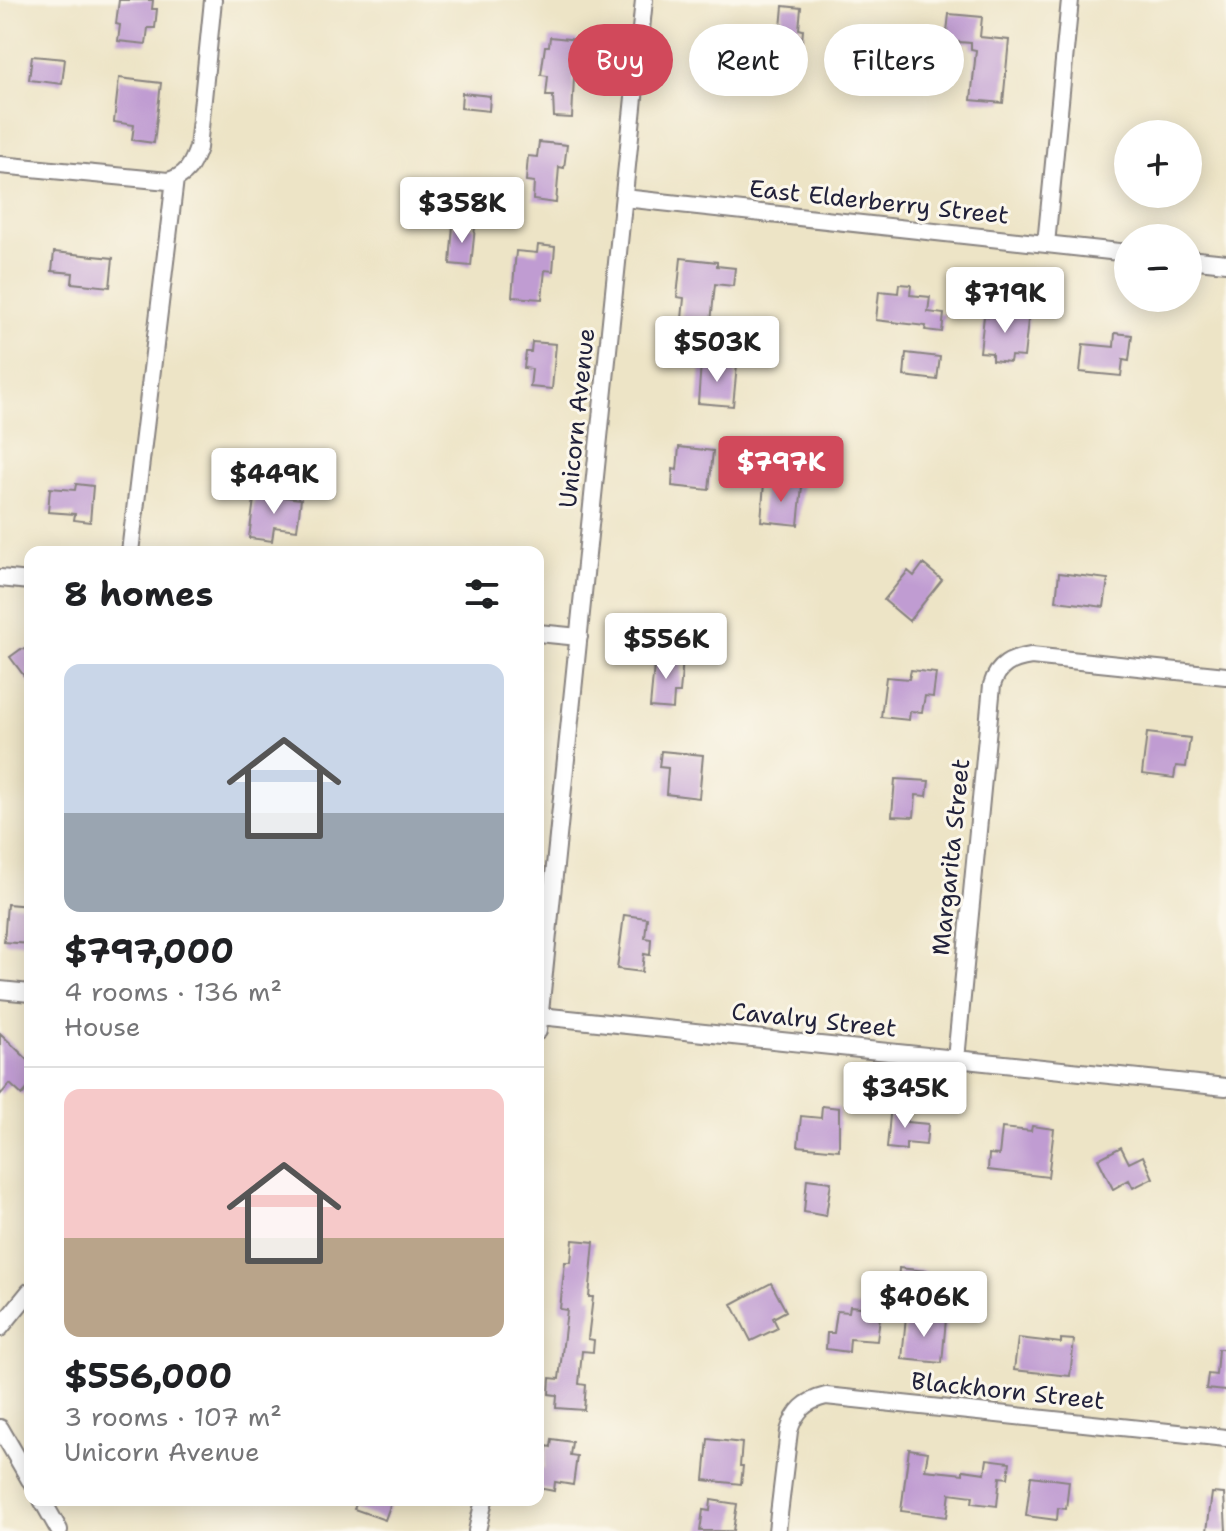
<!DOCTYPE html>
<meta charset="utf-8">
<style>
body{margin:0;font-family:"Shantell Sans",sans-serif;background:#f2f2f2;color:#202124;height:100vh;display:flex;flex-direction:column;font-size:30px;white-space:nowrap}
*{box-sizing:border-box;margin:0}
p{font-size:26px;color:#757577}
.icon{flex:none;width:44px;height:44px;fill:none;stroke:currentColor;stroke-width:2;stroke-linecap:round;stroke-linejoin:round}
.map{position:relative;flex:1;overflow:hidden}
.sheet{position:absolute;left:24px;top:546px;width:520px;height:960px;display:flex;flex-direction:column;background:#fff;border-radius:16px;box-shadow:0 4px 20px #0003}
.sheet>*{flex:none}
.hud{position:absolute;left:568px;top:24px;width:538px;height:72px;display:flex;gap:16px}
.controls{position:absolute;left:1114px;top:120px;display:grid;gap:16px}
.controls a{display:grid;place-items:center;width:88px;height:88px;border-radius:50%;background:#fff;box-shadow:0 4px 20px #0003;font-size:40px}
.price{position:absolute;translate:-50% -68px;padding:0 18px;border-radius:8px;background:#fff;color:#222;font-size:26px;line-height:52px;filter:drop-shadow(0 2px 4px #0008)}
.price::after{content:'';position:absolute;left:50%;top:48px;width:24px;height:18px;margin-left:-12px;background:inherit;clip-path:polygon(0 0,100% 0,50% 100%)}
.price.active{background:#d1495b;color:#fff}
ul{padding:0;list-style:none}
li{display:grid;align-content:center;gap:16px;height:424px;padding:0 40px}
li+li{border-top:2px solid #e0e0e0}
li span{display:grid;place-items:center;height:248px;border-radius:16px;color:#555}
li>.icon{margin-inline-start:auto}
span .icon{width:144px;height:144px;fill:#fffc;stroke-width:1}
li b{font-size:34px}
h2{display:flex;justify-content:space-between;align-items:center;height:96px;padding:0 40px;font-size:34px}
.chip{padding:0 28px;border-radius:36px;background:#fff;box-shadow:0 4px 20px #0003;font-size:28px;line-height:72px}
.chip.active{background:#d1495b;color:#fff}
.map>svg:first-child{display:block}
.building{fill:#c09cd2}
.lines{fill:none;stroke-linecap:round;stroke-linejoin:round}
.street-casing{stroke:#888380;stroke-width:20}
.street{stroke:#fff;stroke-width:16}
.labels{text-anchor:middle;stroke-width:6;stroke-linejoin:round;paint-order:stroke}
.street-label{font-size:24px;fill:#22223b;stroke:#fbf7ec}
</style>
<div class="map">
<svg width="1226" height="1531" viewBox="0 0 1226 1531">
<rect width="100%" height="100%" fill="#fbf7ec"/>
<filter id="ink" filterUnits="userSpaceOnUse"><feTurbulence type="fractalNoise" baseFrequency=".0125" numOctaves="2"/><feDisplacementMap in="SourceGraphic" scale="16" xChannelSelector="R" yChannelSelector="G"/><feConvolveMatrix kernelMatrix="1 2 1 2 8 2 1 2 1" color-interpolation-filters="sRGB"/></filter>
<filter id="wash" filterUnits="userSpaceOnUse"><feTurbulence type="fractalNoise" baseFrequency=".006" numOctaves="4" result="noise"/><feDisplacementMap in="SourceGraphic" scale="32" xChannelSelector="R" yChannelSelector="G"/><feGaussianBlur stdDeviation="1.8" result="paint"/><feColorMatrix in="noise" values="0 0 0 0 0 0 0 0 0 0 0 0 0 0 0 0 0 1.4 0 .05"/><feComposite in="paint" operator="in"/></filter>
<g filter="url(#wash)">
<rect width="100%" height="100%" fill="#ede4c6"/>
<g id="blocks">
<!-- building -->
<path class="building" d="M119,0h34l-1,9h5l-2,19h-7l-2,16 -28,-3 2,-16 -4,-1z
M783,6l18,2 -2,21 4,1 -3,33 -28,-3 3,-33 6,1z
M949,14l33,3 -2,20 29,3 -6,63 -32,-3 5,-50 -5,-1v-6l-25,-2z
M550,37l28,3 -2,14 7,1 -3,23 -6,-1 -2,41 -18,-1 -1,-21h-7l2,-20 -7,-1 4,-29h4z
M32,56l33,3 -3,25 -33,-4z
M119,78l42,5 -7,60 -22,-3 2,-15 -20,-3z
M462,93l28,3 -1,15 -28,-3z
M539,142l28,3 -3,23 -5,-1 -3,36 -23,-3 1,-18 -8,-1 2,-25 9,1z
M453,225l22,2 -4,39 -21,-2z
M538,245l17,2 -2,24 -8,-1 -3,29 -30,-2 4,-46 21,2z
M54,252l59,6 -3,29 -38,-4 1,-10 -21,-2z
M681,258l36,4v4l18,2 -2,18 -18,-2 -4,38 -29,-3 2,-21 -7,-1z
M899,284l12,1 -1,10 20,2 -2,15 16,2 -2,18 -17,-2 1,-4 -50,-6 3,-29 19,2z
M1002,309l27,3 -5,45 -13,-1 -1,6 -18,-2v-7l-12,-1 4,-36 17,2z
M1115,333l17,2 -3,26 -6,-1 -2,16 -41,-4 3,-28 31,3z
M532,342l24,2 -4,45 -22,-2 2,-18 -8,-1 2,-16h5z
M906,353l34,4 -3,23 -33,-4z
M701,363l36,2 -4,41 -35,-3z
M679,447l34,4 -4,39 -37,-4 1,-17 4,1z
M764,483l38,3 -4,39 -37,-4z
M76,484l17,2 -3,36 -16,-2 1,-6 -27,-2 2,-24 25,2z
M268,495l33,4 -4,31 -23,-3 -2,14 -23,-3 5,-39 14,1z
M923,564l19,16 -33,41 -25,-21 24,-29 6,5z
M1059,573l49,6 -4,28 -48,-6z
M21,649l9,1v34l-20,-27z
M655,655l28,3 -3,35h-6l-1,16 -23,-2z
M911,670l25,3 -3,24 -8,-1 -3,16 -12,-1 -1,9 -28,-3 5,-40 23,2z
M1147,733l43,5 -4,29 -10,-1 -2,12 -32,-4z
M661,751l42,4 -4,43 -33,-4 2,-26 -9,-1z
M895,779l34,2 -2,15 -11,-1 -2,22 -22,-1z
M7,904l23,2v38l-26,-2z
M624,915l23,3 -2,20 6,1 -1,16 -6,-1 -2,18 -25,-3z
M0,1033l30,29v24l-8,9 -12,-11 -10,11z
M891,1104l17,2 -1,16 21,2 -2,21 -20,-2v7l-19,-2z
M822,1106l17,2v42l-41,-4 3,-30 20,2z
M1032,1126l22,3 -6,48 -60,-7 1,-16 10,1 3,-27 29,3z
M1121,1147l8,16 14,-7 10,22 -20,10 -4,-8 -16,9 -15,-30z
M807,1179l24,3 -5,34 -22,-4z
M573,1240l21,2 -5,55h4l-5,42 6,1 -1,12 -11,-1 -3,33 7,1 -2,25 -28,-2 1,-13 -8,-1 1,-16 9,1 8,-69 -7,-1 5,-47h6z
M899,1268l27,3 -1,18 -27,-3z
M771,1283l15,28 -13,7 5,10 -27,13 -19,-37z
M850,1306l31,3 -4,32 -27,-2 -1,13 -23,-3 1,-16h7l3,-22 12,1z
M906,1316l40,3 -4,44 -40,-4z
M1018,1338l43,5v-4l13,1 -4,36 -56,-6z
M1218,1349h8v42l-20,-2 2,-15 8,1z
M552,1439l20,3 -2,13 7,1 -4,29 -18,-3 -1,9 -16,-3 2,-20h4l3,-22 4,1z
M708,1439l34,4 -2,23h3l-2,18 -37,-4z
M909,1449l19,3 -3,18 38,4v-4l22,3 2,-14 23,3 -2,16 -8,-1 -3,29 -25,-3 1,-7 -23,-3 -3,24 -46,-6z
M1031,1476l38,5 -3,28 -8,-1 -1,12 -31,-4z
M1212,1493l12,1 2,37h-19z
M358,1500h25l8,3 -6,17 -31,-11z
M711,1500l26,4 -4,27h-33l3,-21 7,1z"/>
</g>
</g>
<g filter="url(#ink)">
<use href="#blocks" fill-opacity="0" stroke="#888380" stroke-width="2"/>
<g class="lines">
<defs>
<path id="street" d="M0,165l168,16c19,-5 24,-16 30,-33l15,-148
M624,198l504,55
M1046,244l24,-244
M1188,259l38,4
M130,552l45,-373
M0,578l30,3
M538,633l41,4
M0,990l30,3
M540,1016l686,71
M538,1031l106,-1031
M956,1059l36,-374c6,-20 19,-26 39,-29l195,20
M0,1328l30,-37
M0,1428l30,52
M42,1500l17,30
M477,1531l7,-31
M777,1531l12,-100c6,-20 16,-30 37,-35l400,42"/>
</defs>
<!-- street casing -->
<use href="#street" class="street-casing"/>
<!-- street -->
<use href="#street" class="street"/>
</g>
</g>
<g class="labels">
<!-- street labels -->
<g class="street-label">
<text transform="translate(879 202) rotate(6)" y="8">East Elderberry Street</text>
<text transform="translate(577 418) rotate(-84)" y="8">Unicorn Avenue</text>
<text transform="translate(951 857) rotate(-84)" y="8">Margarita Street</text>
<text transform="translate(814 1020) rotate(6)" y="8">Cavalry Street</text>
<text transform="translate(1008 1391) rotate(6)" y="8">Blackhorn Street</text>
</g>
</g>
</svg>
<div class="controls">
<a>+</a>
<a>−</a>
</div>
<b class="price" style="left:462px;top:245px">$358K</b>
<b class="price" style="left:1005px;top:335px">$719K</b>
<b class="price" style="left:717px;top:384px">$503K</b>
<b class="price active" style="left:781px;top:504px">$797K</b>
<b class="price" style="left:274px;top:516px">$449K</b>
<b class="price" style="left:666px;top:681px">$556K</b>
<b class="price" style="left:905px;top:1130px">$345K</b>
<b class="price" style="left:924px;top:1339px">$406K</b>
<div class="hud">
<a class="chip active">Buy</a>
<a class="chip">Rent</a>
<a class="chip">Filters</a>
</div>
<section class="sheet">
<h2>8 homes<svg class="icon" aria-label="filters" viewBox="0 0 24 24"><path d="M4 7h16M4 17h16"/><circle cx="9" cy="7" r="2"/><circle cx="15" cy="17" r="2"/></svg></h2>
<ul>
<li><span style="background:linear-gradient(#c9d6e8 60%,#9aa5b1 0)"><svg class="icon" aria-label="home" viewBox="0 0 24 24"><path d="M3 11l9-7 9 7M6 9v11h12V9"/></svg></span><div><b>$797,000</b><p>4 rooms · 136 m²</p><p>House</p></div></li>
<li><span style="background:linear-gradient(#f6c9c9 60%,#b9a48a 0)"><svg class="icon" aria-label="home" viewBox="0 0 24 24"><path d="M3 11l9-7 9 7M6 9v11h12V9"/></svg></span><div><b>$556,000</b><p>3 rooms · 107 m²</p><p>Unicorn Avenue</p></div></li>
</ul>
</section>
</div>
